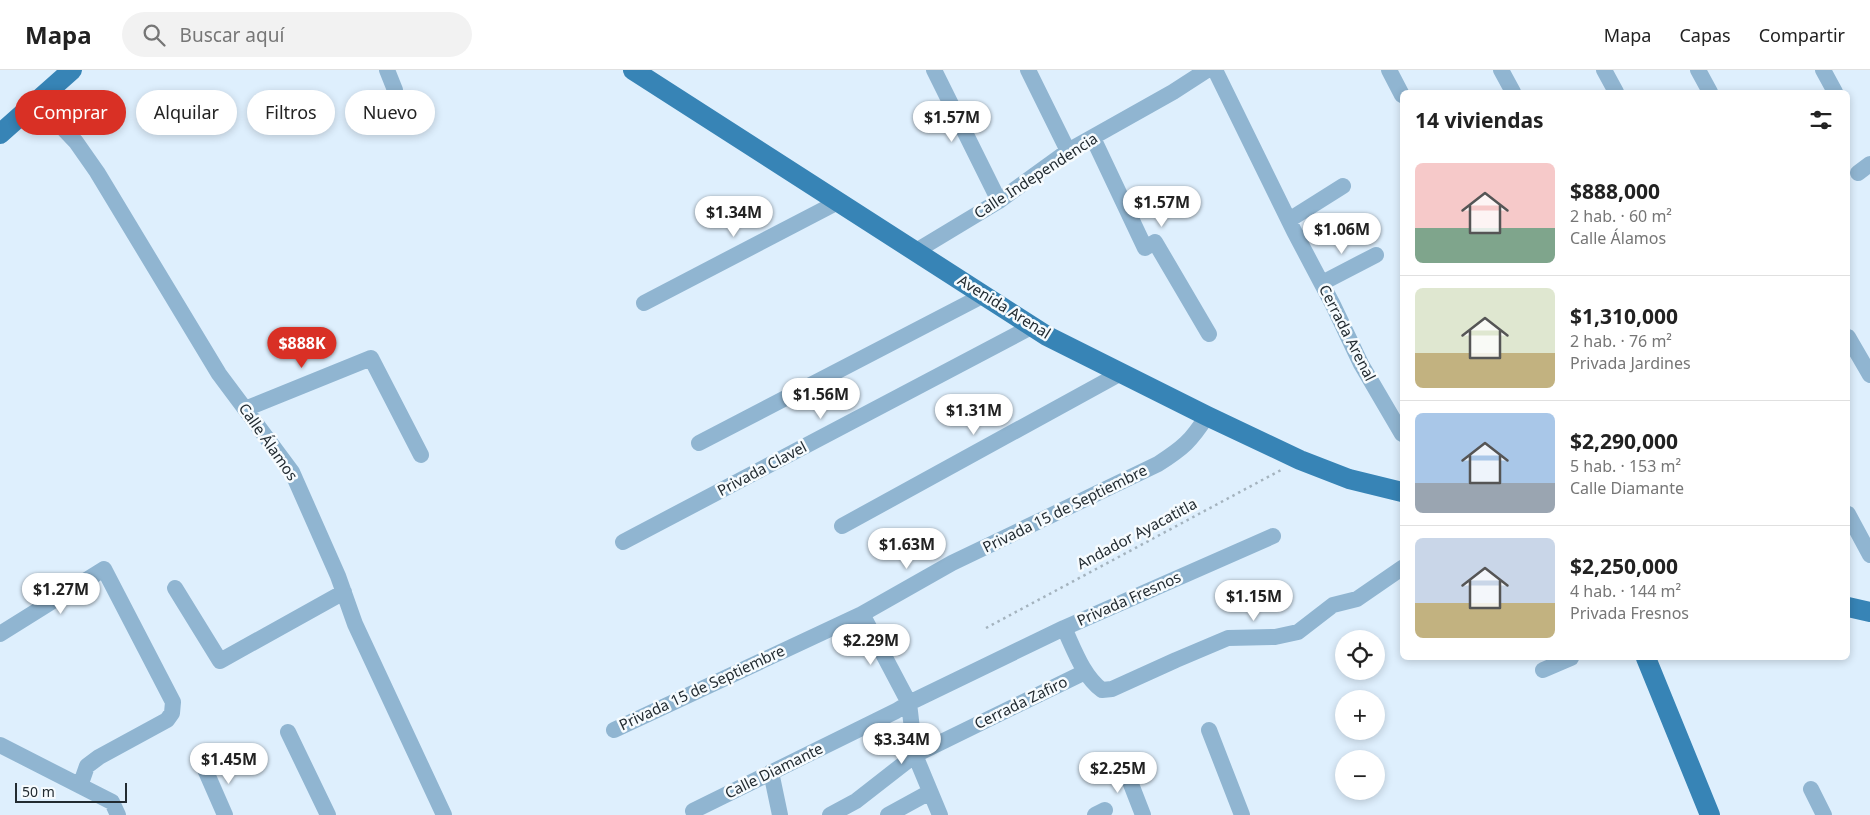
<!DOCTYPE html>
<html lang="es">
<meta charset="utf-8">
<style>
body{margin:0;font-family:"Noto Sans",sans-serif;background:#f2f2f2;color:#222;height:100vh;display:flex;flex-direction:column;font-size:19px;white-space:nowrap}
*{box-sizing:border-box;margin:0}
p{font-size:16px;color:#767676}
.icon{flex:none;width:28px;height:28px;fill:none;stroke:currentColor;stroke-width:2;stroke-linecap:round;stroke-linejoin:round}
.map{position:relative;flex:1;overflow:hidden}
.details{position:absolute;left:1400px;top:20px;width:450px;height:570px;display:flex;flex-direction:column;background:#fff;border-radius:8px;box-shadow:0 2px 8px #0003}
.details>*{flex:none}
.banner{position:absolute;left:15px;top:20px;width:475px;height:45px;display:flex;gap:10px}
.fabs{position:absolute;left:1335px;top:560px;display:grid;gap:10px}
.fabs a{display:grid;place-items:center;width:50px;height:50px;border-radius:50%;background:#fff;box-shadow:0 2px 8px #0003;font-size:25px}
.scale{position:absolute;left:15px;bottom:12px;width:112px;box-sizing:border-box;padding-left:5px;border:2px solid #222b31;border-top:0;font-size:14px;line-height:18px;white-space:nowrap;color:#222b31;-webkit-text-stroke:4px #f6fbfe;paint-order:stroke}
.price{position:absolute;translate:-50% -42px;padding:0 11px;border-radius:18px;background:#fff;color:#222;font-size:16px;line-height:32px;filter:drop-shadow(0 1px 2px #0008)}
.price::after{content:'';position:absolute;left:50%;top:30px;width:15px;height:11px;margin-left:-8px;background:inherit;clip-path:polygon(0 0,100% 0,50% 100%)}
.price.active{background:#d93025;color:#fff}
ul{padding:0;list-style:none}
li{display:flex;align-items:center;gap:15px;height:125px;padding:0 15px}
li+li{border-top:1px solid #e0e0e0}
li span{display:grid;place-items:center;flex:none;width:140px;height:100px;border-radius:8px;color:#555}
li>.icon{margin-inline-start:auto}
span .icon{width:60px;height:60px;fill:#fffc;stroke-width:1}
li b{font-size:21px}
h2{display:flex;justify-content:space-between;align-items:center;height:60px;padding:0 15px;font-size:21px}
.pill{padding:0 18px;border-radius:22px;background:#fff;box-shadow:0 2px 8px #0003;font-size:18px;line-height:45px}
.pill.active{background:#d93025;color:#fff}
header{display:flex;align-items:center;gap:30px;box-sizing:border-box;height:70px;padding:0 25px;background:#fff;border-bottom:1px solid #e0e0e0}
header strong{font-size:24px}
nav{display:flex;gap:28px;margin-inline-start:auto;font-size:18px}
.search{width:350px;height:45px;background:#f2f2f2;display:flex;align-items:center;gap:12px;box-sizing:border-box;padding:0 18px;border-radius:28px;color:#767676;font-size:19px}
.map>svg:first-child{display:block}
.lines{fill:none;stroke-linecap:round;stroke-linejoin:round}
.path{stroke:#a4b3be;stroke-width:2.5;stroke-dasharray:2.5 4;stroke-linecap:butt}
.minor{stroke:#90b5d1;stroke-width:16}
.major{stroke:#3784b6;stroke-width:20}
.labels{text-anchor:middle;stroke-width:5;stroke-linejoin:round;paint-order:stroke}
.street-label{font-size:15px;fill:#222b31;stroke:#f6fbfe}
</style>
<header>
<strong>Mapa</strong>
<div class="search"><svg class="icon" aria-label="search" viewBox="0 0 24 24"><circle cx="10" cy="10" r="6"/><path d="M15 15l6 6"/></svg>Buscar aquí</div>
<nav><a>Mapa</a><a>Capas</a><a>Compartir</a></nav>
</header>
<div class="map">
<svg width="1870" height="745" viewBox="0 0 1870 745">
<rect width="100%" height="100%" fill="#deeffd"/>
<g class="lines">
<!-- path -->
<path class="path" d="M986,558l295,-158"/>
<!-- minor -->
<path class="minor" d="M387,0l8,20
M934,0l65,131
M1028,0l40,81
M1215,0l79,161 39,74 28,59 41,70
M1389,0l13,25
M1501,0l12,22
M1604,0l12,22
M1698,0l12,22
M1823,0l12,22
M37,31l39,41 21,30 122,202 73,98 46,104 17,48 89,191
M1093,68l52,110 10,-6 54,92
M1858,103l12,-9
M1289,150l54,-34
M916,181l83,-50 69,-50 105,-59 34,-22
M1322,213l54,-28
M644,233l194,-101
M1848,267l22,38
M245,339l126,-51 50,97
M699,373l285,-148
M1848,444l22,41
M842,456l279,-153
M623,472l410,-216
M175,518l45,73 124,-69
M862,544l47,89 6,52 25,60
M1064,558c10,21 19,48 38,62l10,-1 64,-29 52,-22 47,-1 23,-5 35,-27 24,-6 45,-31
M0,564l104,-65 69,133 -1,11 -5,7 -68,37 -12,9 -7,20
M1543,600l28,-12
M614,660l248,-116 90,-51 206,-99c25,-16 33,-23 49,-48
M1209,660l33,85
M288,662l40,83
M0,675l112,57 6,13
M1122,691l21,54
M204,697l21,48
M771,702l9,43
M1811,719l13,26
M695,745l-2,-4 203,-100 13,-8 155,-75 209,-92
M830,745l26,-14 59,-46 170,-83
M888,745l42,-23
M1095,745l10,-5"/>
<!-- major -->
<path class="major" d="M633,0l414,266 160,80 93,44 49,19 53,13
M0,64l72,-64
M1848,537l22,5
M1646,588l64,157"/>
</g>
<g class="labels">
<!-- street labels -->
<g class="street-label">
<text transform="translate(1036 106) rotate(-33)" y="5">Calle Independencia</text>
<text transform="translate(1004 237) rotate(32)" y="5">Avenida Arenal</text>
<text transform="translate(1347 263) rotate(63)" y="5">Cerrada Arenal</text>
<text transform="translate(268 372) rotate(55)" y="5">Calle Álamos</text>
<text transform="translate(762 399) rotate(-28)" y="5">Privada Clavel</text>
<text transform="translate(1065 439) rotate(-26)" y="5">Privada 15 de Septiembre</text>
<text transform="translate(1137 464) rotate(-28)" y="5">Andador Ayacatitla</text>
<text transform="translate(1129 529) rotate(-24)" y="5">Privada Fresnos</text>
<text transform="translate(702 618) rotate(-25)" y="5">Privada 15 de Septiembre</text>
<text transform="translate(1021 633) rotate(-26)" y="5">Cerrada Zafiro</text>
<text transform="translate(774 701) rotate(-26)" y="5">Calle Diamante</text>
</g>
</g>
</svg>
<div class="fabs">
<a><svg class="icon" aria-label="locate" viewBox="0 0 24 24"><circle cx="12" cy="12" r="6"/><path d="M12 2v4M12 18v4M2 12h4M18 12h4"/></svg></a>
<a>+</a>
<a>−</a>
</div>
<div class="scale">50 m</div>
<b class="price" style="left:952px;top:73px">$1.57M</b>
<b class="price" style="left:1162px;top:158px">$1.57M</b>
<b class="price" style="left:734px;top:168px">$1.34M</b>
<b class="price" style="left:1342px;top:185px">$1.06M</b>
<b class="price active" style="left:302px;top:299px">$888K</b>
<b class="price" style="left:821px;top:350px">$1.56M</b>
<b class="price" style="left:974px;top:366px">$1.31M</b>
<b class="price" style="left:907px;top:500px">$1.63M</b>
<b class="price" style="left:61px;top:545px">$1.27M</b>
<b class="price" style="left:1254px;top:552px">$1.15M</b>
<b class="price" style="left:871px;top:596px">$2.29M</b>
<b class="price" style="left:902px;top:695px">$3.34M</b>
<b class="price" style="left:229px;top:715px">$1.45M</b>
<b class="price" style="left:1118px;top:724px">$2.25M</b>
<div class="banner">
<a class="pill active">Comprar</a>
<a class="pill">Alquilar</a>
<a class="pill">Filtros</a>
<a class="pill">Nuevo</a>
</div>
<section class="details">
<h2>14 viviendas<svg class="icon" aria-label="filters" viewBox="0 0 24 24"><path d="M4 7h16M4 17h16"/><circle cx="9" cy="7" r="2"/><circle cx="15" cy="17" r="2"/></svg></h2>
<ul>
<li><span style="background:linear-gradient(#f6c9c9 65%,#7fa58c 0)"><svg class="icon" aria-label="home" viewBox="0 0 24 24"><path d="M3 11l9-7 9 7M6 9v11h12V9"/></svg></span><div><b>$888,000</b><p>2 hab. · 60 m²</p><p>Calle Álamos</p></div></li>
<li><span style="background:linear-gradient(#dfe7d0 65%,#c2b280 0)"><svg class="icon" aria-label="home" viewBox="0 0 24 24"><path d="M3 11l9-7 9 7M6 9v11h12V9"/></svg></span><div><b>$1,310,000</b><p>2 hab. · 76 m²</p><p>Privada Jardines</p></div></li>
<li><span style="background:linear-gradient(#a9c7e8 70%,#9aa5b1 0)"><svg class="icon" aria-label="home" viewBox="0 0 24 24"><path d="M3 11l9-7 9 7M6 9v11h12V9"/></svg></span><div><b>$2,290,000</b><p>5 hab. · 153 m²</p><p>Calle Diamante</p></div></li>
<li><span style="background:linear-gradient(#c9d6e8 65%,#c2b280 0)"><svg class="icon" aria-label="home" viewBox="0 0 24 24"><path d="M3 11l9-7 9 7M6 9v11h12V9"/></svg></span><div><b>$2,250,000</b><p>4 hab. · 144 m²</p><p>Privada Fresnos</p></div></li>
</ul>
</section>
</div>
